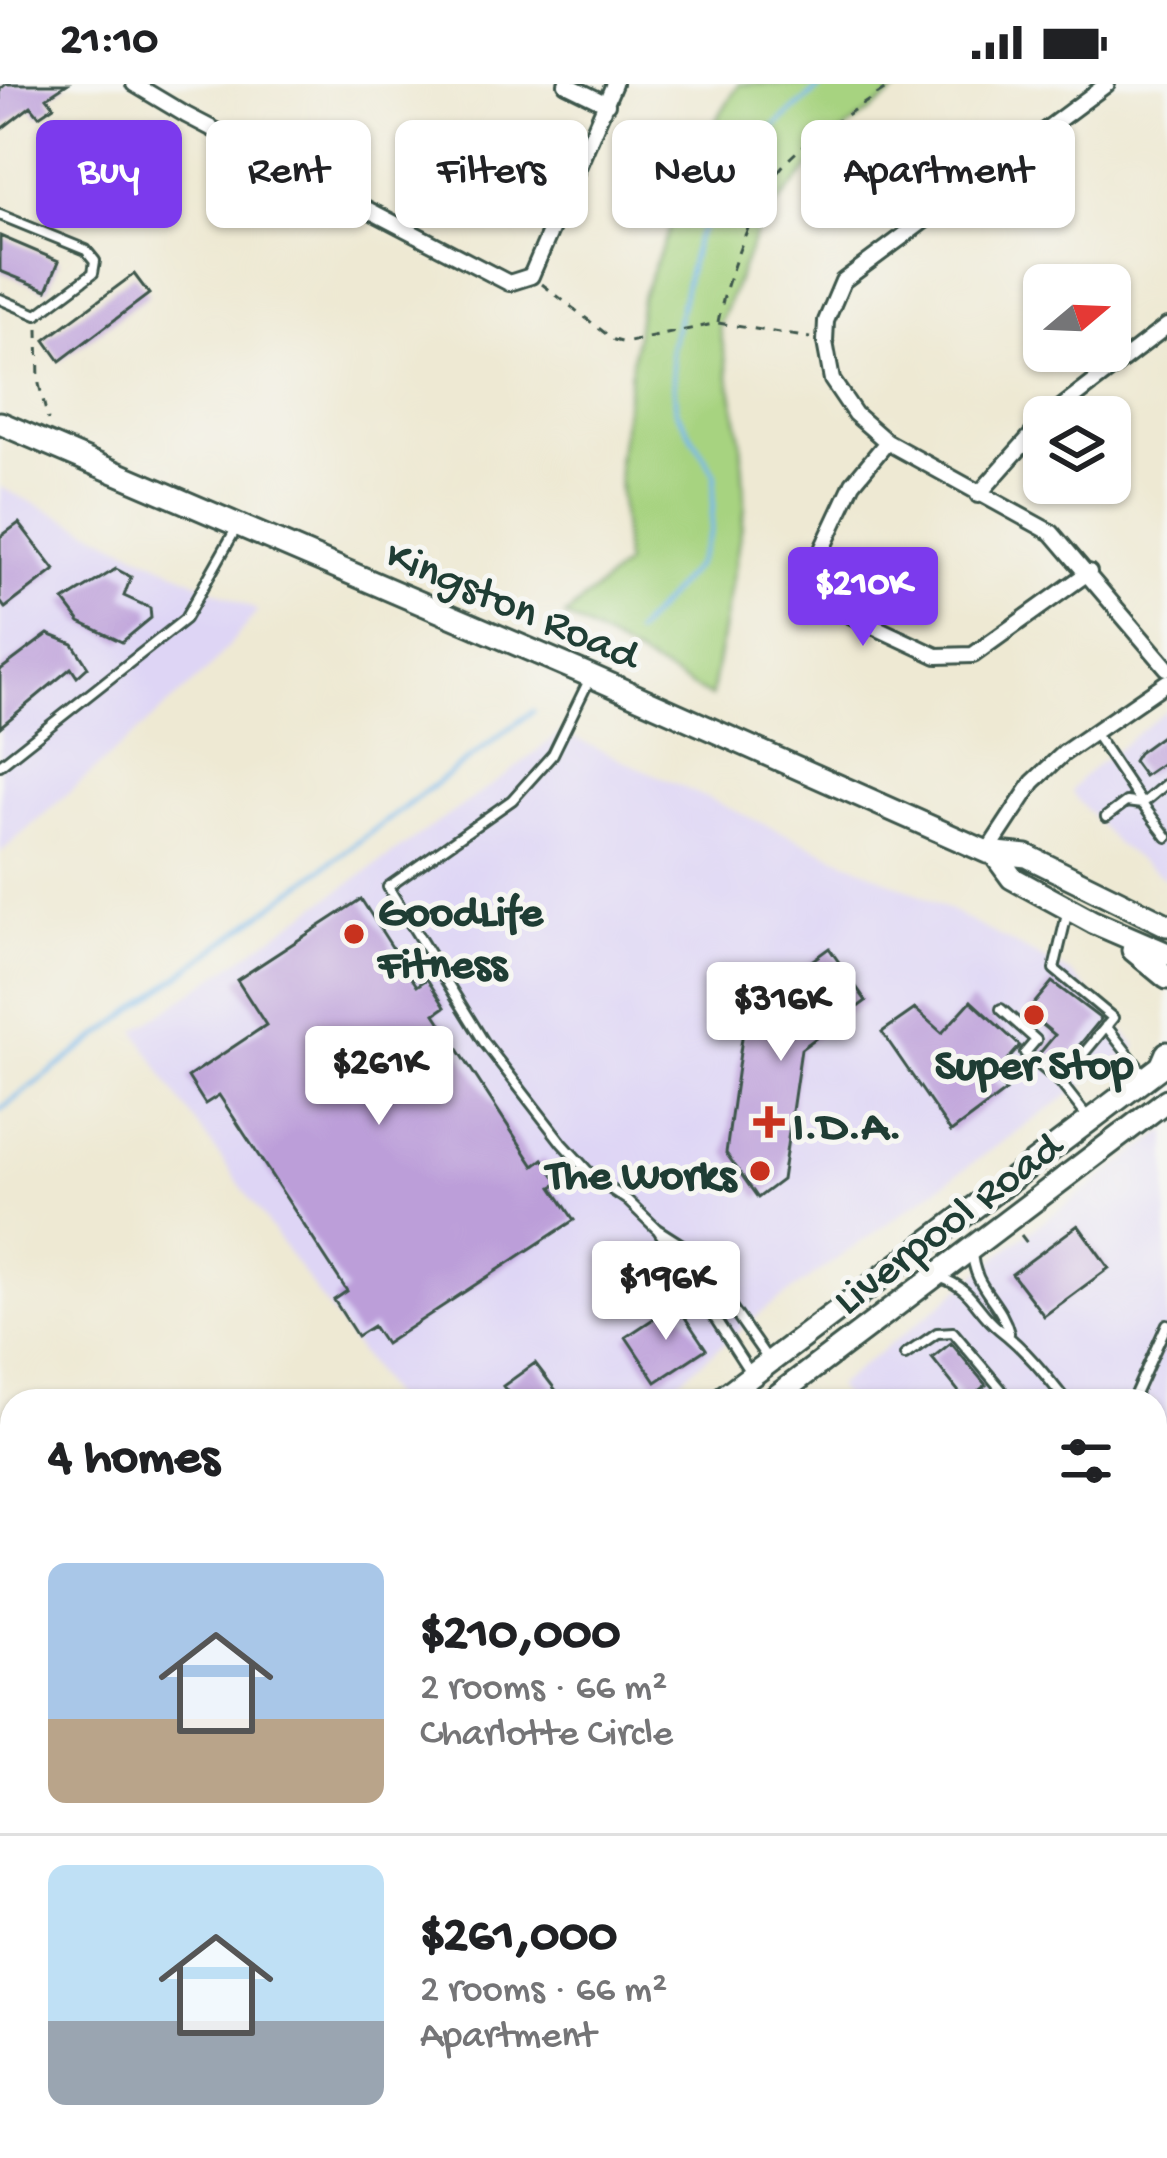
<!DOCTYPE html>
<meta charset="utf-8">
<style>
body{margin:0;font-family:"Gochi Hand",sans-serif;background:#f2f2f2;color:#202124;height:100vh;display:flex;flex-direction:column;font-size:45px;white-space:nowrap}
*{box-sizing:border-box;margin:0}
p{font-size:39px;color:#757577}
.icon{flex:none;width:66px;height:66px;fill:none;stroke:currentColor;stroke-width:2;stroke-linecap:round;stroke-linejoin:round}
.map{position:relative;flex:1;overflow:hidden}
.drawer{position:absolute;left:0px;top:1305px;width:1167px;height:771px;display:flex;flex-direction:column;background:#fff;border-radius:36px 36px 0 0;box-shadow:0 3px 9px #0004}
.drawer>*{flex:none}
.hud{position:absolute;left:36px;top:36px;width:1095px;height:108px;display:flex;gap:24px}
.needle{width:78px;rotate:71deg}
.buttons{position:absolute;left:1023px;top:180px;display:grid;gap:24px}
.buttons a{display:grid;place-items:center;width:108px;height:108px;border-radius:18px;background:#fff;box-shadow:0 3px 9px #0004;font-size:60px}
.price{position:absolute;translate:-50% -102px;padding:0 27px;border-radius:12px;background:#fff;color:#222;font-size:39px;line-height:78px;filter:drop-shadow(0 3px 6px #0008)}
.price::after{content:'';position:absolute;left:50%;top:72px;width:36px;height:27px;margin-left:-18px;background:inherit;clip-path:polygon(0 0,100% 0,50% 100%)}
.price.active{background:#7c3aed;color:#fff}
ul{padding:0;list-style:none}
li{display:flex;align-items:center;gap:36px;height:300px;padding:0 48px}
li+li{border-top:3px solid #e0e0e0}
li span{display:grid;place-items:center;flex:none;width:336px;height:240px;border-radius:18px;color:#555}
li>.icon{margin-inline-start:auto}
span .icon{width:144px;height:144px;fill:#fffc;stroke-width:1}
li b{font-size:51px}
h2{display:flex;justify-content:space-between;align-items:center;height:144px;padding:0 48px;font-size:51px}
.chip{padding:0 42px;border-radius:18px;background:#fff;box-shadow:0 3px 9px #0004;font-size:42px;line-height:108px}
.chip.active{background:#7c3aed;color:#fff}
.status{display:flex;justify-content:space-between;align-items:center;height:84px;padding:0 60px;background:#fff;direction:ltr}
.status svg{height:33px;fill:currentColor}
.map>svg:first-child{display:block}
.built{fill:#ded5f5}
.green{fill:#a7d380;stroke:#63885a;stroke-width:3}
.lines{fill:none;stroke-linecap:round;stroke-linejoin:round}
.stream{stroke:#77b8eb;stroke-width:4.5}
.building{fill:#bc9ed9}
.lane-casing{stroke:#3e574c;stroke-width:14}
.street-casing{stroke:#3e574c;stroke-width:20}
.secondary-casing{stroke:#3e574c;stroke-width:27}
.primary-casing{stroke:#3e574c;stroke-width:27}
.highway-casing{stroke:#3e574c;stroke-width:33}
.path{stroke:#3e574c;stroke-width:3;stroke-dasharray:9 9;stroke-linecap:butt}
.lane{stroke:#fff;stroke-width:8}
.street{stroke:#fff;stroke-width:14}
.secondary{stroke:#fff;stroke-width:21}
.primary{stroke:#fff;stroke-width:21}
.highway{stroke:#fff;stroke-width:27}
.rail-casing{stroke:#1f3d34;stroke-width:9}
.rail{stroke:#f6f6f2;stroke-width:4.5;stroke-dasharray:14;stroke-linecap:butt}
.poi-dot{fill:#c8321e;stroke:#f6f6f2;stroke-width:4.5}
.labels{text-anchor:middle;stroke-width:10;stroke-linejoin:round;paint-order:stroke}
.street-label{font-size:45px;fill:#1f3d34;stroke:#f6f6f2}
.poi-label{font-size:45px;font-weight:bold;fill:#1f3d34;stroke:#f6f6f2;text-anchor:start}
</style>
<div class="status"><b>21:10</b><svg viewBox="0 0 49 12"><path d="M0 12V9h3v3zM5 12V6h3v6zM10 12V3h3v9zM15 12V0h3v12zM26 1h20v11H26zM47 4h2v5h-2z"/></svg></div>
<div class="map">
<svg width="1167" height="2074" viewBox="0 0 1167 2074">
<rect width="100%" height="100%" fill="#f6f6f2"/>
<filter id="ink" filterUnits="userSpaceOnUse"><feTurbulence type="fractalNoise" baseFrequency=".00833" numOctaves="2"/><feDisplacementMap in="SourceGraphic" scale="24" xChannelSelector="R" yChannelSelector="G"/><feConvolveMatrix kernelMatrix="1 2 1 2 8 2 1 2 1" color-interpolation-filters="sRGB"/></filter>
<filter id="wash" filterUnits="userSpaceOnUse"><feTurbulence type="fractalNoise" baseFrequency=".004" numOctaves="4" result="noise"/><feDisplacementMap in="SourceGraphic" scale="48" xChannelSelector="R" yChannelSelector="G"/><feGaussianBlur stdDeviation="2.7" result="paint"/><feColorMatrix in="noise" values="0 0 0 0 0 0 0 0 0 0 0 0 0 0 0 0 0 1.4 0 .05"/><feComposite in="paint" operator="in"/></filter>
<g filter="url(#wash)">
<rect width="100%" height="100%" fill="#eee9d3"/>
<!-- built -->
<path class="built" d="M0,403l258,124 -49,58 -209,184z
M1167,626v170l-52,-37 -44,-51 10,-14z
M561,648l355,161 157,82 64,72 -371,262 -112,92h-260l-223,-313 -35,-57 369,-255z
M1167,1046v1028h-311l-18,-10h317v-747h-308l-11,-15 106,-82 68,-58z"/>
<!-- green -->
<path class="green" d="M739,0h167l-70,53 -76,87 -41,101 22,114 4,69 -34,189 -146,-81 60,-51 -7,-104 23,-162 68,-167z"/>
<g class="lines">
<!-- stream -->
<path class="stream" d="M635,550l61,-69 15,-34 4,-57 -39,-64 -5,-60 25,-111 78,-112 50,-43
M0,1026l533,-399"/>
</g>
<g id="blocks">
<!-- building -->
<path class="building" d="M6,0h61l-20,13 7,9 -15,10 -8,-10 -31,24v-41z
M0,152l59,25 -12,29 -47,-19z
M134,190l15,20 -89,67 -15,-21z
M19,439l36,47 -50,38 -5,-7v-64z
M116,485l15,8 -7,19 26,12 1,10 -29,24 -42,-20 -16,-21z
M48,550l25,10 15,23 -11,10 -6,-9 -71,59v-57z
M1167,648v28l-23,16 -11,-15 5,-8z
M361,815l56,87 10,-7 18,28 -10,7 99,152 9,-7 16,24 -7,4 22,33 -189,124 -12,-18 -16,10 -23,-36 13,-9 -128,-196 -14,9 -17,-27 78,-52 -29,-45z
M829,864l37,53 -65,48 -19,131 -24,18 -32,-45 20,-144z
M1052,898l49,37 -42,51 -20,-16 16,-19 -28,-23z
M971,917l49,45 -28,32 14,13 -55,41 -69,-100 33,-23 27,24z
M1078,1141l31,43 -65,48 -32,-42z
M676,1220l30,45 -50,33 -30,-45z
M951,1259l35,42 -20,16 -34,-43z
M535,1279l29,38h-50l-11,-15z"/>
</g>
</g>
<g filter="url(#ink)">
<use href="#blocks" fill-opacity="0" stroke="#3e574c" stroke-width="3"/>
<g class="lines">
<defs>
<path id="lane" d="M0,131l86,35 9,11 -2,12 -56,42 -37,-16
M591,592l-38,78 -41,46 -124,87 96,155 78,101 32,35 33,22 30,29 36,23 76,109
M1095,650l47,70 -16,-2 -20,15
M0,681l185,-146 52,-92
M1167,699l-25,21 25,33
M1001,925l35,31 -11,13 35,29 53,-64 -59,-49 14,-59
M1106,942l40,51
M1060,998l29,37
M658,1146l93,144
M972,1166c1,39 29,50 37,83
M941,1194c33,11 34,32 58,51 26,20 46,45 67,72
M905,1271l32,-22 16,-1 48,57 -6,12
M1132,1317l35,-77
M1155,1497l12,6
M1155,1645l5,7
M1155,1908l12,-13
M1155,2062l12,9
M187,2064l13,10
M317,2064l13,10
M167,2074l8,-10"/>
<path id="street" d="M134,0l52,31 323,168 22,-7 83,-192
M566,0l41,20
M1107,0l-264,197 -17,40 -1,21 7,38 23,34 32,28 165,91 115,135
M1049,333l118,-91
M887,358l-34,41 -30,64 3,46 19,20 92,43 36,-1 116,-83
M978,411l66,-74
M987,768l46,-70 31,-29 103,-71"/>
<path id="secondary" d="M718,1317l449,-339
M770,1317l397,-301
M0,1799l12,-11
M0,1826l12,-11
M789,2064l13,10"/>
<path id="primary" d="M0,339l591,253 396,176 40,4 140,69
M996,772l16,22 81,44 74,32
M1133,866l34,28
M1161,983l6,-14"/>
<path id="highway" d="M0,1459l12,8
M0,1547l12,10
M0,1605l12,10
M0,1665l12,10
M0,1726l12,10
M426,2064l12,10
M502,2064l13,10
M580,2064l13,10
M653,2064l13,10
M724,2064l10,10"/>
</defs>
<!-- lane casing -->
<use href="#lane" class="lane-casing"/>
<!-- street casing -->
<use href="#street" class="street-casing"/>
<!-- secondary casing -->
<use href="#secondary" class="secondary-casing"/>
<!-- primary casing -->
<use href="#primary" class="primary-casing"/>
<!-- highway casing -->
<use href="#highway" class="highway-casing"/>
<!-- path -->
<path class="path" d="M542,200l72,56 11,3 93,-20 92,15
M718,238c9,-46 32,-107 58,-147 21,-33 83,-67 117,-91
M38,245l1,55 9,36
M1021,1151l9,12
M866,2064l1,10"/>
<!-- lane -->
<use href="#lane" class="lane"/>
<!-- street -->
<use href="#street" class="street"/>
<!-- secondary -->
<use href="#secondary" class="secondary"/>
<!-- primary -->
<use href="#primary" class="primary"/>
<!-- highway -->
<use href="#highway" class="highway"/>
<defs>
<path id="rail" d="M0,1866l12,9
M0,1937l12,9
M0,1964l12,11
M129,2064l13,10
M161,2064l13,10
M250,2064l12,10"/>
</defs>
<!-- rail casing -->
<use href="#rail" class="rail-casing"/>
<!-- rail -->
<use href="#rail" class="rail"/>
</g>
</g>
<!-- markers -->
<g class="poi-dot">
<circle cx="354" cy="850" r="12"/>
<circle cx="1034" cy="931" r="12"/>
<path d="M763 1020h12v12h12v12h-12v12h-12v-12h-12v-12h12z"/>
<circle cx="760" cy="1087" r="12"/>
</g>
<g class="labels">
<!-- street labels -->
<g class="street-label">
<text transform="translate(514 517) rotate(23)" y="16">Kingston Road</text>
<text transform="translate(945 1136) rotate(-37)" y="16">Liverpool Road</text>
</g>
<!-- poi labels -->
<g class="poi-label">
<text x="378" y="840">GoodLife<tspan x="378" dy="52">Fitness</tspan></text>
<text x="1034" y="993" text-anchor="middle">Super Stop</text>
<text x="793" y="1054">I.D.A.</text>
<text x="736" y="1103" text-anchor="end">The Works</text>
</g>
</g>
</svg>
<div class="buttons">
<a><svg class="needle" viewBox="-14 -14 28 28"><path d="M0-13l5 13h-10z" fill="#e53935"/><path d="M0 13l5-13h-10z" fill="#757577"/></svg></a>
<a><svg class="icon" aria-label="layers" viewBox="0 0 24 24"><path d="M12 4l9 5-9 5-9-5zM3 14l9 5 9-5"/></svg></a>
</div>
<b class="price active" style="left:863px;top:565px">$210K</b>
<b class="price" style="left:781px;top:980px">$316K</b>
<b class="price" style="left:379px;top:1044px">$261K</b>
<b class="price" style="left:666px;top:1259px">$196K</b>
<div class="hud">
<a class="chip active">Buy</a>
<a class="chip">Rent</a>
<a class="chip">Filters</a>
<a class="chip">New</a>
<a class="chip">Apartment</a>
</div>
<section class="drawer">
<h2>4 homes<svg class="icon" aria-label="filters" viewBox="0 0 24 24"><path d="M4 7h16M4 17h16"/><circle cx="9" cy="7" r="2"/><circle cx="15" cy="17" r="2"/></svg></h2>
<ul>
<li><span style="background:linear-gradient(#a9c7e8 65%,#b9a48a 0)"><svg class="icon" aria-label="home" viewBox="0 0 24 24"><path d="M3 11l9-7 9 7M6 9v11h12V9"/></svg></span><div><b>$210,000</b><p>2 rooms · 66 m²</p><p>Charlotte Circle</p></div></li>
<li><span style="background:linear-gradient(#bfe0f5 65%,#9aa5b1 0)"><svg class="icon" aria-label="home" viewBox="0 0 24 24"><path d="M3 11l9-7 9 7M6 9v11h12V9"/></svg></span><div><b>$261,000</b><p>2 rooms · 66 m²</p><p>Apartment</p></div></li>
</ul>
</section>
</div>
